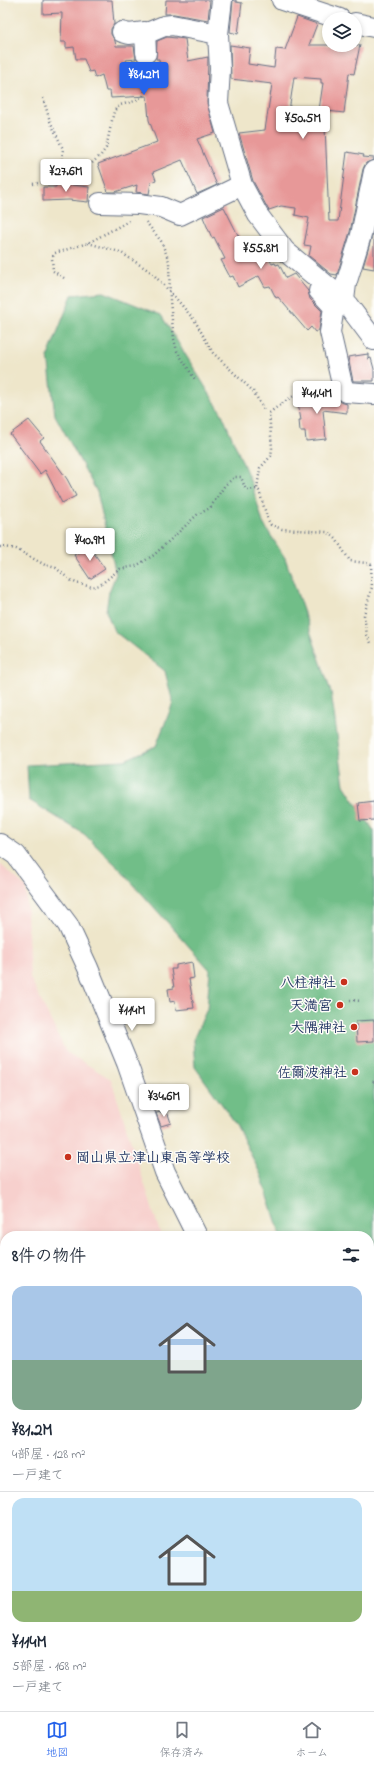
<!DOCTYPE html>
<html lang="ja">
<meta charset="utf-8">
<style>
body{margin:0;font-family:"Indie Flower","Klee One",sans-serif;background:#f6f6f7;color:#1f2937;height:100vh;display:flex;flex-direction:column;font-size:15px;white-space:nowrap}
*{box-sizing:border-box;margin:0}
p{font-size:13px;color:#747a83}
.icon{flex:none;width:22px;height:22px;fill:none;stroke:currentColor;stroke-width:2;stroke-linecap:round;stroke-linejoin:round}
.map{position:relative;flex:1;overflow:hidden}
.side{position:absolute;left:0px;top:1231px;width:374px;height:480px;display:flex;flex-direction:column;background:#fff;border-radius:16px 16px 0 0;box-shadow:0 2px 6px #0003}
.side>*{flex:none}
.buttons{position:absolute;left:322px;top:12px;display:grid;gap:8px}
.buttons a{display:grid;place-items:center;width:40px;height:40px;border-radius:50%;background:#fff;box-shadow:0 2px 6px #0003;font-size:20px}
.price{position:absolute;translate:-50% -34px;padding:0 9px;border-radius:4px;background:#fff;color:#222;font-size:13px;line-height:26px;filter:drop-shadow(0 1px 2px #0008)}
.price::after{content:'';position:absolute;left:50%;top:24px;width:12px;height:9px;margin-left:-6px;background:inherit;clip-path:polygon(0 0,100% 0,50% 100%)}
.price.selected{background:#2563eb;color:#fff}
ul{padding:0;list-style:none}
li{display:grid;align-content:center;gap:8px;height:212px;padding:0 12px}
li+li{border-top:1px solid #e0e1e3}
li span{display:grid;place-items:center;height:124px;border-radius:12px;color:#555}
li>.icon{margin-inline-start:auto}
span .icon{width:72px;height:72px;fill:#fffc;stroke-width:1}
li b{font-size:17px}
h2{display:flex;justify-content:space-between;align-items:center;height:48px;padding:0 12px;font-size:17px}
.dock{display:flex;justify-content:space-around;align-items:center;height:56px;border-top:1px solid #e0e1e3;background:#fff;font-size:11px;color:#747a83}
.dock a{display:grid;justify-items:center;gap:2px}
.dock .selected{color:#2563eb}
.map>svg:first-child{display:block}
.built{fill:#f7d0cd}
.forest{fill:#71be88;stroke:#467673}
.building{fill:#e79898}
.lines{fill:none;stroke-linecap:round;stroke-linejoin:round}
.minor-casing{stroke:#656f84;stroke-width:22}
.path{stroke:#656f84;stroke-width:2.5;stroke-dasharray:1 3;stroke-linecap:butt}
.minor{stroke:#fff;stroke-width:20}
.poi-dot{fill:#c8321e;stroke:#fdfcf7;stroke-width:1.5}
.labels{text-anchor:middle;stroke-width:3;stroke-linejoin:round;paint-order:stroke}
.poi-label{font-size:14px;font-weight:bold;fill:#1b2f5e;stroke:#fdfcf7;text-anchor:end}
</style>
<div class="map">
<svg width="374" height="1711" viewBox="0 0 374 1711">
<rect width="100%" height="100%" fill="#fdfcf7"/>
<filter id="ink" filterUnits="userSpaceOnUse"><feTurbulence type="fractalNoise" baseFrequency=".025" numOctaves="2"/><feDisplacementMap in="SourceGraphic" scale="8" xChannelSelector="R" yChannelSelector="G"/><feConvolveMatrix kernelMatrix="1 2 1 2 8 2 1 2 1" color-interpolation-filters="sRGB"/></filter>
<filter id="wash" filterUnits="userSpaceOnUse"><feTurbulence type="fractalNoise" baseFrequency=".012" numOctaves="4" result="noise"/><feDisplacementMap in="SourceGraphic" scale="16" xChannelSelector="R" yChannelSelector="G"/><feGaussianBlur stdDeviation="0.9" result="paint"/><feColorMatrix in="noise" values="0 0 0 0 0 0 0 0 0 0 0 0 0 0 0 0 0 1.4 0 .05"/><feComposite in="paint" operator="in"/></filter>
<g filter="url(#wash)">
<rect width="100%" height="100%" fill="#eee6ca"/>
<!-- built -->
<path class="built" d="M0,864l26,23 4,91 36,74 45,27 50,157h-156v142l-5,2z"/>
<!-- forest -->
<path class="forest" d="M104,292l57,23 61,99 30,71 11,38 22,35 46,134 13,93 30,46v527l-5,-2v-120h-88l-20,-61 -25,-51 -41,-57 -2,-27 14,-31 3,-39 -91,-102 -35,-34 -55,-34 -2,-35 98,-5 31,-14 17,-43 -8,-32 -51,-40 -8,-20 3,-19 7,-18 -19,-82 -42,-77 -7,-59 24,-61z
M5,1468v152l-5,-2v-147z
M369,1487l5,4v154l-5,-10z"/>
<g id="blocks">
<!-- building -->
<path class="building" d="M43,0h69l2,24 -3,5v5l4,7 1,5h18l2,13 -10,1 6,26 30,-4 -3,-23h-3l1,-18 10,-4 18,2 3,22 20,-4 -1,46 8,30 -18,6 20,46 -20,9 -15,-34 -29,12 3,8 -5,2 -2,12 -13,-2 1,-7 -22,7h-7l-10,-28 59,-22 -8,-22 -2,-24 -36,2 -1,-7h-4l-4,-16 -7,3 -2,-7 -4,1 -5,-13h-8l-2,-12 -8,1v-6h-5l1,-29 -19,1z
M166,0h44l-2,20 -34,-6h-9z
M233,0h3v2l6,1 -4,31 -8,-2z
M297,17l20,7 -8,21h51l-6,29 -5,-1 -5,40 -25,-3 4,-27h-2v-4l-27,-2 -7,48 38,1 4,95h9l9,-69 17,3 -1,2 11,1v2l-8,3 -3,6 -13,63 -13,43 -6,-1 -22,-18 2,-10 -7,-1 5,-27 -14,-3 1,-7 -15,-2 -12,4 -1,-1 -15,-28 -14,-48 26,-3 7,-46 -41,-5 -1,-34 20,3 -2,16 26,4 2,-19 9,1z
M56,183l33,4 -1,15 -19,-2 -26,1v-14h13z
M224,207l19,38 16,-7 13,26 3,-1 1,2 3,-1 7,14 8,-4 14,17 2,8 12,12 -3,19 -4,2 -4,-5 -4,4 -29,-34 -2,1 -6,-12 -5,1 -6,-11 -21,11 -5,-11 -3,1 -9,-17 4,-1 -11,-22 -2,1 -9,-21z
M374,229v40l-11,-2z
M368,354v5l3,-1 3,11v12h-21l-5,-24z
M321,395v2l16,1 3,4 7,2v9l-24,-3 3,29 -20,2 -1,-10h-5l-1,-11h2l-4,-22z
M29,420l15,18 -4,3 27,38 9,17 -14,7 -17,-33 -5,4 -30,-40z
M89,546l16,23 -15,10 -16,-24z
M374,801v19l-14,1 -2,-18z
M192,962l2,16 -5,1 5,29 -18,2 -1,-9 -5,1 -2,-13 6,-1 -3,-19h5v-4z
M374,1020v21l-17,1 -1,-21z
M167,1111l4,12 -10,3 -5,-13z"/>
</g>
</g>
<g filter="url(#ink)">
<use href="#blocks" fill-opacity="0" stroke="#656f84" stroke-width="1"/>
<g class="lines">
<defs>
<path id="minor" d="M222,0l-4,34 2,35 -2,34 24,82 16,30 27,36 59,49
M282,0l58,19
M355,23l19,4
M122,32l7,2 16,-2 1,21
M145,34l19,-8 8,-1 46,9
M374,171l-13,64 -15,49 -2,16 30,40
M100,203l39,1 22,3 19,8 62,-30
M319,291l15,16 -4,25 12,52 4,8 28,2
M0,844l16,11 52,70 20,43 39,95 38,109 32,64
M215,1706l3,5
M88,1711l3,-5
M132,1711l1,-5"/>
</defs>
<!-- minor casing -->
<use href="#minor" class="minor-casing"/>
<!-- path -->
<path class="path" d="M43,98l7,23 13,28 -3,30
M33,184l43,-9 16,-12 9,-8 5,-7 8,-37 6,-6 15,-4 8,-5 4,-13v-14
M146,222l15,19 8,20 1,40 4,38 3,12 19,30
M88,243l32,9 31,20 23,24 21,25 18,32 40,38 11,19
M64,278l-11,-7 -1,-13 3,-5 33,-10 41,-22
M328,393c-26,-7 -40,6 -59,20l3,35 -1,8 -11,12 -3,21 2,2 9,29 3,5 11,4 45,3 5,3 4,4 14,22 24,3
M0,547h5l11,2 29,16 11,3 14,12 6,3 16,4 8,-2 20,-16 16,-3 18,-11 43,-40 13,-7 15,-23 10,-8h6l4,11 2,2 10,-1
M371,564l1,23 -8,28 3,20 5,10
M350,1000l11,1
M373,1082l1,-1
M0,1644h5"/>
<!-- minor -->
<use href="#minor" class="minor"/>
</g>
</g>
<!-- markers -->
<g class="poi-dot">
<circle cx="344" cy="982" r="4"/>
<circle cx="340" cy="1005" r="4"/>
<circle cx="354" cy="1027" r="4"/>
<circle cx="355" cy="1072" r="4"/>
<circle cx="68" cy="1157" r="4"/>
</g>
<g class="labels">
<!-- poi labels -->
<g class="poi-label">
<text x="336" y="987">八柱神社</text>
<text x="332" y="1010">天満宮</text>
<text x="346" y="1032">大隅神社</text>
<text x="347" y="1077">佐爾波神社</text>
<text x="76" y="1162" text-anchor="start">岡山県立津山東高等学校</text>
</g>
</g>
</svg>
<div class="buttons">
<a><svg class="icon" aria-label="layers" viewBox="0 0 24 24"><path d="M12 4l9 5-9 5-9-5zM3 14l9 5 9-5"/></svg></a>
</div>
<b class="price selected" style="left:144px;top:96px">¥81.2M</b>
<b class="price" style="left:303px;top:140px">¥50.5M</b>
<b class="price" style="left:66px;top:193px">¥27.6M</b>
<b class="price" style="left:261px;top:270px">¥55.8M</b>
<b class="price" style="left:317px;top:415px">¥41.4M</b>
<b class="price" style="left:90px;top:562px">¥40.9M</b>
<b class="price" style="left:132px;top:1032px">¥114M</b>
<b class="price" style="left:164px;top:1118px">¥34.6M</b>
<section class="side">
<h2>8件の物件<svg class="icon" aria-label="filters" viewBox="0 0 24 24"><path d="M4 7h16M4 17h16"/><circle cx="9" cy="7" r="2"/><circle cx="15" cy="17" r="2"/></svg></h2>
<ul>
<li><span style="background:linear-gradient(#a9c7e8 60%,#7fa58c 0)"><svg class="icon" aria-label="home" viewBox="0 0 24 24"><path d="M3 11l9-7 9 7M6 9v11h12V9"/></svg></span><div><b>¥81.2M</b><p>4部屋 · 128 m²</p><p>一戸建て</p></div></li>
<li><span style="background:linear-gradient(#bfe0f5 75%,#8fb573 0)"><svg class="icon" aria-label="home" viewBox="0 0 24 24"><path d="M3 11l9-7 9 7M6 9v11h12V9"/></svg></span><div><b>¥114M</b><p>5部屋 · 168 m²</p><p>一戸建て</p></div></li>
</ul>
</section>
</div>
<nav class="dock">
<a class="selected"><svg class="icon" aria-label="map" viewBox="0 0 24 24"><path d="M3 6l6-2 6 2 6-2v14l-6 2-6-2-6 2zM9 4v14M15 6v14"/></svg>地図</a>
<a><svg class="icon" aria-label="saved" viewBox="0 0 24 24"><path d="M7 4h10v16l-5-4-5 4z"/></svg>保存済み</a>
<a><svg class="icon" aria-label="home" viewBox="0 0 24 24"><path d="M3 11l9-7 9 7M6 9v11h12V9"/></svg>ホーム</a>
</nav>
